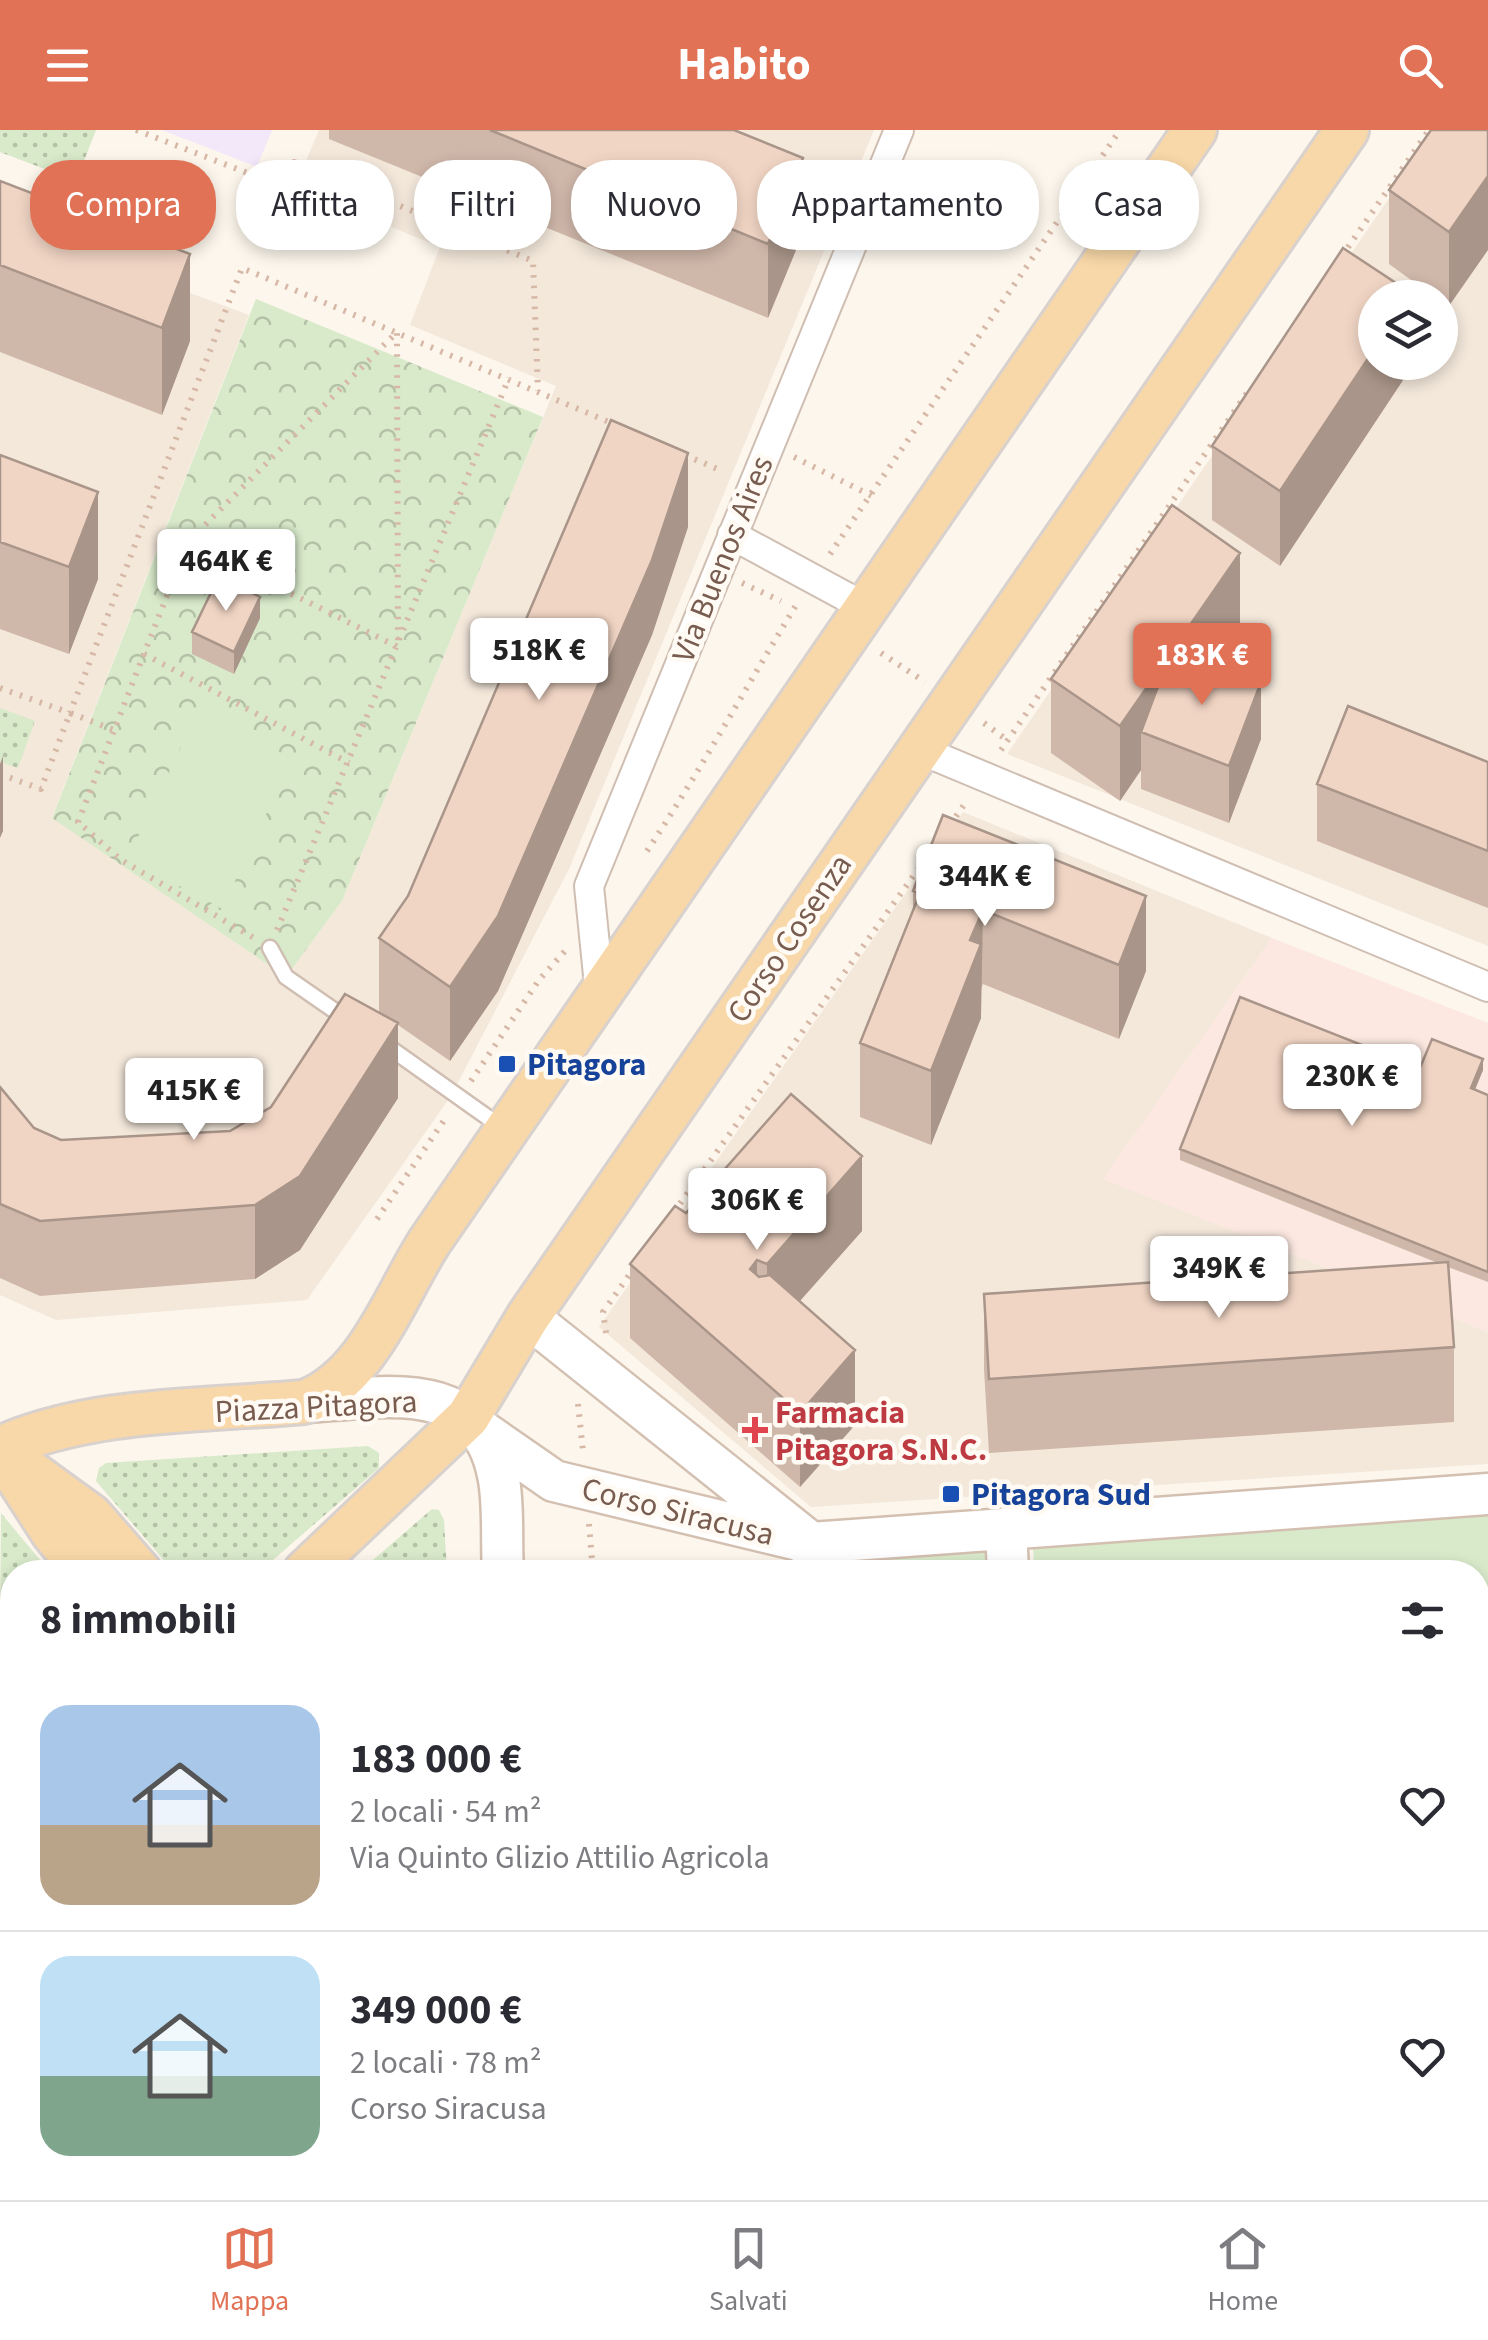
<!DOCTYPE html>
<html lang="it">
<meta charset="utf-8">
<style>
body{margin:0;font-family:"Source Sans 3",sans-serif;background:#f2f2f3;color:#2b2b33;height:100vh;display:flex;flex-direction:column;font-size:38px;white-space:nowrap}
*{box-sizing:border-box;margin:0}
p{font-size:32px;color:#7c7c81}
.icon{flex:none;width:55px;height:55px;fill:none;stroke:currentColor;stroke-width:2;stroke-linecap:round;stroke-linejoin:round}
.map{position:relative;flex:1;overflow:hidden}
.drawer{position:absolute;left:0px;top:1430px;width:1490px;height:640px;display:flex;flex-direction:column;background:#fff;border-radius:40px 40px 0 0;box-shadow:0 5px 15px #0003}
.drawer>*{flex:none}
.hud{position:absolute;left:30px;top:30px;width:1430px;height:90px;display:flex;gap:20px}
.tools{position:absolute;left:1358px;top:150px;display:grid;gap:20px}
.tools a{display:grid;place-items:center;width:100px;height:100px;border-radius:50%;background:#fff;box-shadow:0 5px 15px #0003;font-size:50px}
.price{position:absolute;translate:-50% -85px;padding:0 22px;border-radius:10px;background:#fff;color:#222;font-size:32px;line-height:65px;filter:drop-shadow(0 2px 5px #0008)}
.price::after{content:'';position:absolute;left:50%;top:60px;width:30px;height:22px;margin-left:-15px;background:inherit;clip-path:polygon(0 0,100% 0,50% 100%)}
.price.active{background:#e17256;color:#fff}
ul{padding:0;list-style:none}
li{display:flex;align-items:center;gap:30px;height:250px;padding:0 40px}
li+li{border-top:2px solid #e1e1e2}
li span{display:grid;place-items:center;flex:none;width:280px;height:200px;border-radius:30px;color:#555}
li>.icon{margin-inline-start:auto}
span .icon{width:120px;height:120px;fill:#fffc;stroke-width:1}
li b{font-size:42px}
h2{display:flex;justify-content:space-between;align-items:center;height:120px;padding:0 40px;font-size:42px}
.pill{padding:0 35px;border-radius:40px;background:#fff;box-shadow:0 5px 15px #0003;font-size:35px;line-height:90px}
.pill.active{background:#e17256;color:#fff}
header{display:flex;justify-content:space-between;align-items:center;height:130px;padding:0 40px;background:#e17256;color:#fff;font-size:45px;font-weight:700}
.menu{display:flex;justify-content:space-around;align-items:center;height:140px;border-top:2px solid #e1e1e2;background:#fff;font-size:28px;color:#7c7c81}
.menu a{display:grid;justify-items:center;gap:5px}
.menu .active{color:#e17256}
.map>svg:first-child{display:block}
.residential{fill:#f4e8db;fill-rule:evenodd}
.commercial{fill:#fce8e1}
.education{fill:#f3e8f9}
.grass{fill:url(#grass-dots)}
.park{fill:url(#park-crowns)}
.garden{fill:#d8eaca}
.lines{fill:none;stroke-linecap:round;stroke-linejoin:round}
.lane-casing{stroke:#cfbeb1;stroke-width:19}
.street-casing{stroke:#cfbeb1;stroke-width:32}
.secondary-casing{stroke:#d4c0b1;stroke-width:45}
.primary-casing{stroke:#d9d1ce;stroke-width:48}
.path{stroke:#d7b8a7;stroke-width:6;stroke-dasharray:2.5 8;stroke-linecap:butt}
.lane{stroke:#fff;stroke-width:14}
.street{stroke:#fff;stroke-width:28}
.secondary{stroke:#fff;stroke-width:40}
.primary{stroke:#f8d8a8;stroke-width:42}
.wall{fill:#cfb7a9}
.shaded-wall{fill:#a99589}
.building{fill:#f1d5c4;stroke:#a99589;stroke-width:2.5}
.transit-dot{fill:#1a4fb4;stroke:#fffaf3;stroke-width:4}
.health-dot{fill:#e0444e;stroke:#fffaf3;stroke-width:4}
.labels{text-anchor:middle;stroke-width:9;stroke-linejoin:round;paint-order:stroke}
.street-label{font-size:32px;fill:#785c4f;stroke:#fffaf3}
.transit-label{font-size:32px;font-weight:bold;fill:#164399;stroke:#fffaf3;text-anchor:start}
.health-label{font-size:32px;font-weight:bold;fill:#be3a42;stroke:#fffaf3;text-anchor:start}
</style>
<header><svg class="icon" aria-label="menu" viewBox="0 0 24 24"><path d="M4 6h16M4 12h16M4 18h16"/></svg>Habito<svg class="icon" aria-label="search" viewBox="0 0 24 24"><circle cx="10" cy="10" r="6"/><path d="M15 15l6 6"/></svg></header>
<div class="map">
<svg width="1488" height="2070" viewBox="0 0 1488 2070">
<defs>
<pattern id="grass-dots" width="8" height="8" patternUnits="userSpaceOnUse" patternTransform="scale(2.5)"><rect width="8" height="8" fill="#d8eaca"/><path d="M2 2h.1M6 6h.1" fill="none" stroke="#b4c1a6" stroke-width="1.8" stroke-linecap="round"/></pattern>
<pattern id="park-crowns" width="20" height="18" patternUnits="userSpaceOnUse" patternTransform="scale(2.5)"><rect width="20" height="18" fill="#d8eaca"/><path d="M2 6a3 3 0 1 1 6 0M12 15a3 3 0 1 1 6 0" fill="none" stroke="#b4c1a6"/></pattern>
</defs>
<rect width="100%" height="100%" fill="#fcf6ec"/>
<!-- residential -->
<path class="residential" d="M319,0h555l-305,739 -118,227 -144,204 -251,20 -56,-25v-1073l249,93 -197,502 234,160 56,-76 214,-515 -146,-61 30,-78 -145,-60z
M1436,0h52v816l-481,-192zM1375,168h65v64h-65z
M963,682l309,126 -168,241 384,153v132l-677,43 -212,-180z
M1488,1724v285l-10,-4v-262z
M0,1903l12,9v146h10l1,12h-23z
M79,2058h383l11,12h-394z
M1008,2058h221l-7,12h-201z"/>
<!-- commercial -->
<path class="commercial" d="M1272,808l216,85v309l-385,-153z
M772,2058h236l13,12h-239z"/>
<!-- education -->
<path class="education" d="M162,0h110l-15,37z"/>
<!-- grass -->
<path class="grass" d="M0,0h96l-20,51 -76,-29z
M0,578l35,13 -17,47 -18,-6z
M368,1316l11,7v15l-120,104h-85l-78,-91 3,-13 7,-5z
M432,1379l7,1 5,10 3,52h-88z
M1,1383l49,59h-38v58l-12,1z
M0,1617h12v134l-12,-12z"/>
<!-- park -->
<path class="park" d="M256,169l287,118 -201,484 -56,76 -234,-159z"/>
<!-- garden -->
<path class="garden" d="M200,577l92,52 -70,150 -94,-51z
M1488,1382v102l-10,23v-65h-444l-1,-27z
M989,1417l1,25h-130l-1,-18z
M1309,2058h109l32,12h-147z"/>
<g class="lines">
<defs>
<path id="lane" d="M270,818l16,29 62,43
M383,913l121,86"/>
<path id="street" d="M732,405l133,72
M918,619l570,238
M600,865l-11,-109 310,-756
M1478,1664l10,-20
M1478,2042l10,4
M52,2058l1,12
M1265,2070l7,-12"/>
<path id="secondary" d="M528,1187l283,226 3,29
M304,1272c79,-4 177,-28 195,78 5,29 2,62 4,92
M482,1301l72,50 257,62 677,-49
M1006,1398l2,44
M1478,1573l10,-1
M0,1801l12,11"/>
<path id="primary" d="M0,1318c92,-41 205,-37 304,-46 64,-23 91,-107 126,-161l765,-1111
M0,1320l91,66 49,56
M13,1341l40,62 32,39
M305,1442l163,-155 60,-100 819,-1187
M0,1558l12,-1
M582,2058l10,12
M661,2058l10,12"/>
</defs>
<!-- lane casing -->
<use href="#lane" class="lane-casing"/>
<!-- street casing -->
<use href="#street" class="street-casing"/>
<!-- secondary casing -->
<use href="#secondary" class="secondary-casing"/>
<!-- primary casing -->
<use href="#primary" class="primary-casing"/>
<!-- path -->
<path class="path" d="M136,0l122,47 -4,12 25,10 15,-37 239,99 5,130
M1342,126l87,-126
M685,325l37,16
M794,327l78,39
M188,412l210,105 -1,-315 -209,210 -110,280 43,38 133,78
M830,424l290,-424
M742,453l39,18
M881,523l44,29
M144,524l205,109
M0,558l70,25 172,-445 372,156
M984,593l23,17
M1001,620l248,-360
M0,644l41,15 29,-76 44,17
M950,695l16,-23
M647,721c54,-81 100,-166 151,-249
M277,800l232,-552
M471,951l68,-101 27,-30
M674,1082l257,-361
M377,1089l70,-103
M606,1203l-3,-21 29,-41
M578,1274l5,47
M589,1394l4,48
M754,2058l10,12"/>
<!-- lane -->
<use href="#lane" class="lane"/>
<!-- street -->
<use href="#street" class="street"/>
<!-- secondary -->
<use href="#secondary" class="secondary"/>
<!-- primary -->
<use href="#primary" class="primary"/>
</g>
<!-- wall -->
<path class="wall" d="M329,0h405l69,103 -35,85 -439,-179z
M1488,0l-39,176 -9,-6v-2h-4l-47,-34v-74z
M0,51l190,160 -28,74 -162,-63z
M1411,168v70l-131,198 -68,-46v-74z
M0,325l98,124 -29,75 -69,-25z
M688,397l-36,108 -154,356 -48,70 -52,-36v73l-98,152 -45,29 -215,17 -40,-18v-191l34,41 27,12 169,-9 41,-24 108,-94v-75z
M260,488l-26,56 -42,-20v-22z
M1240,497l-25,37 46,75 -32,84 -88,-34v-19l-21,31 -69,-48v-74z
M1488,632v146l-171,-67v-57z
M913,761l233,5v75l-27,68 -136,-55 -2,5v29l-50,127 -71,-28v-74l53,-133z
M1420,938l63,2 -8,20 13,5v187l-40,-15 6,80v75l-465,31 -5,-84v-75l454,-31 -258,-103v-11z
M686,1083l176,18 -62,70 55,124 -55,62 -170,-149v-74z
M1488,1706v77l-8,-4v-57z
M1478,1867l10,6v124l-10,-4z
M82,2058h70l1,12h-70z
M336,2058h30l-16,12h-5z
M822,2058h102l11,12h-103z
M1127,2058h86l-6,12h-80z"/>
<!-- shaded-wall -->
<path class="shaded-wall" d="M803,28v75l-35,85v-74z
M1488,46v74l-39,56v-74z
M190,124v87l-28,74v-87z
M1375,218v14h36v6l-131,198v-75z
M688,323v74l-36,108 -154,356 -48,70v-74z
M98,362v87l-29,75v-87z
M1240,423v74l-78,113 -21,-8v38l-21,31v-75z
M260,467v21l-26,56v-22z
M1261,552v57l-32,84v-57z
M3,626v75l-3,7v-74z
M1146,766v75l-27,68v-74z
M983,780l-2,108 -50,127v-74l39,-131z
M398,893v75l-98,152 -45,29v-74z
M1483,929v11l-12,29v-11z
M862,1026v75l-95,107v-74z
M757,1130v75l-7,-66z
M855,1220v75l-55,62v-74z
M1488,1883v32l-9,-15z
M347,2058h19l-16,12h-3z
M1186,2058h27l-6,12h-21z"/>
<!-- building -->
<path class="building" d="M490,0h244l69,28 -35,86z
M1431,0h57v46l-39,56 -60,-42z
M0,51l190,73 -28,74 -162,-63z
M1343,118l68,45 -3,5h-33v50l-95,143 -68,-45z
M611,290l77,33 -36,107 -154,356 -48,71 -71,-49 29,-42z
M0,325l98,37 -29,75 -69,-25z
M1172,375l68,48 -120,173 -69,-47z
M219,446l41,21 -26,55 -42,-20z
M1183,522l78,30 -32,84 -88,-34 16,-43z
M1348,576l140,56v89l-171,-67z
M943,685l203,81 -27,69 -136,-55 -13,30 11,4 -50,127 -71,-28 60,-150 -7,-2z
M345,864l53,29 -98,153 -45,29 -215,16 -40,-17v-117l34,41 27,12 169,-9 41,-24z
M1240,867l180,71 12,-29 51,20 -12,29 17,7v177l-308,-123z
M791,964l71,62 -95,108 -10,-4 -7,9 9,8 11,-2 85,75 -55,63 -170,-149 45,-58 11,7z
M1448,1132l6,85 -465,32 -5,-85z
M1488,1706v20l-8,-4z
M1478,1867l10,6v10l-9,17 9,3v62l-10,-4z
M86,2058h66l1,12h-67z
M258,2058h14l21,12h-34z
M831,2058h93l11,12h-94z
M1339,2058h99l32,12h-136z"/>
<!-- markers -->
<g class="transit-dot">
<rect x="497" y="924" width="20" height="20" rx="5"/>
<rect x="941" y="1354" width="20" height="20" rx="5"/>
</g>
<path class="health-dot" d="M750 1285h10v10h10v10h-10v10h-10v-10h-10v-10h10z"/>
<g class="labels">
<!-- street labels -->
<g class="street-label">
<text transform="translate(722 429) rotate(-68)" y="11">Via Buenos Aires</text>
<text transform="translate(789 808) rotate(-56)" y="11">Corso Cosenza</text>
<text transform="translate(316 1276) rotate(-3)" y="11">Piazza Pitagora</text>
<text transform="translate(678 1381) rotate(14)" y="11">Corso Siracusa</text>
</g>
<!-- transit labels -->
<g class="transit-label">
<text x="527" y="945">Pitagora</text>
<text x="971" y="1375">Pitagora Sud</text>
</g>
<!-- health labels -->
<g class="health-label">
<text x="775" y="1293">Farmacia<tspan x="775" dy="37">Pitagora S.N.C.</tspan></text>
</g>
</g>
</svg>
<div class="tools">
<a><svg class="icon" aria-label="layers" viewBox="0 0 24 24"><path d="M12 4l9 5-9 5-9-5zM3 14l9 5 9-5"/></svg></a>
</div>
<b class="price" style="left:226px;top:484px">464K €</b>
<b class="price" style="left:539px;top:573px">518K €</b>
<b class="price active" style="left:1202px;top:578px">183K €</b>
<b class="price" style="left:985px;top:799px">344K €</b>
<b class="price" style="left:1352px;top:999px">230K €</b>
<b class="price" style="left:194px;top:1013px">415K €</b>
<b class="price" style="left:757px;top:1123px">306K €</b>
<b class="price" style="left:1219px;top:1191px">349K €</b>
<div class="hud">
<a class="pill active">Compra</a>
<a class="pill">Affitta</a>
<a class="pill">Filtri</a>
<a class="pill">Nuovo</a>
<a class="pill">Appartamento</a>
<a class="pill">Casa</a>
</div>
<section class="drawer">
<h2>8 immobili<svg class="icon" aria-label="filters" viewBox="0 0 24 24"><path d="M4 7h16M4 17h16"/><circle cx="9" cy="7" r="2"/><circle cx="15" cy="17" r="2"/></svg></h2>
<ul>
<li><span style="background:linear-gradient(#a9c7e8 60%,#b9a48a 0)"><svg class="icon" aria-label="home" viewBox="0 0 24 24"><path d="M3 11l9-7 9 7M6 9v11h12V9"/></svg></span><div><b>183 000 €</b><p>2 locali · 54 m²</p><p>Via Quinto Glizio Attilio Agricola</p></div><svg class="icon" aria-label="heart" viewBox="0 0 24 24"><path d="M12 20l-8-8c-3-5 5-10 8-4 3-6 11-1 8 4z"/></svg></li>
<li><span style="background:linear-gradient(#bfe0f5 60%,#7fa58c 0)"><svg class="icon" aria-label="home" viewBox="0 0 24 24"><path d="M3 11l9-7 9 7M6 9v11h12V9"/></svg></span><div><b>349 000 €</b><p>2 locali · 78 m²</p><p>Corso Siracusa</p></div><svg class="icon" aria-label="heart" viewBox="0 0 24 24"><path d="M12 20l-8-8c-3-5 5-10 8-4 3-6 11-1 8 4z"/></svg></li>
</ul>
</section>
</div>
<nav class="menu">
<a class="active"><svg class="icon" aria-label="map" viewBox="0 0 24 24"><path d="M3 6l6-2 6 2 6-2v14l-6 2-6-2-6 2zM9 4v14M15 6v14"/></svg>Mappa</a>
<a><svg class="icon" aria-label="saved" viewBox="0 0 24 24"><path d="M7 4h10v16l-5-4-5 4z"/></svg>Salvati</a>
<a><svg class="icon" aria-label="home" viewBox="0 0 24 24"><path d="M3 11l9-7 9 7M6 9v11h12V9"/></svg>Home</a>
</nav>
